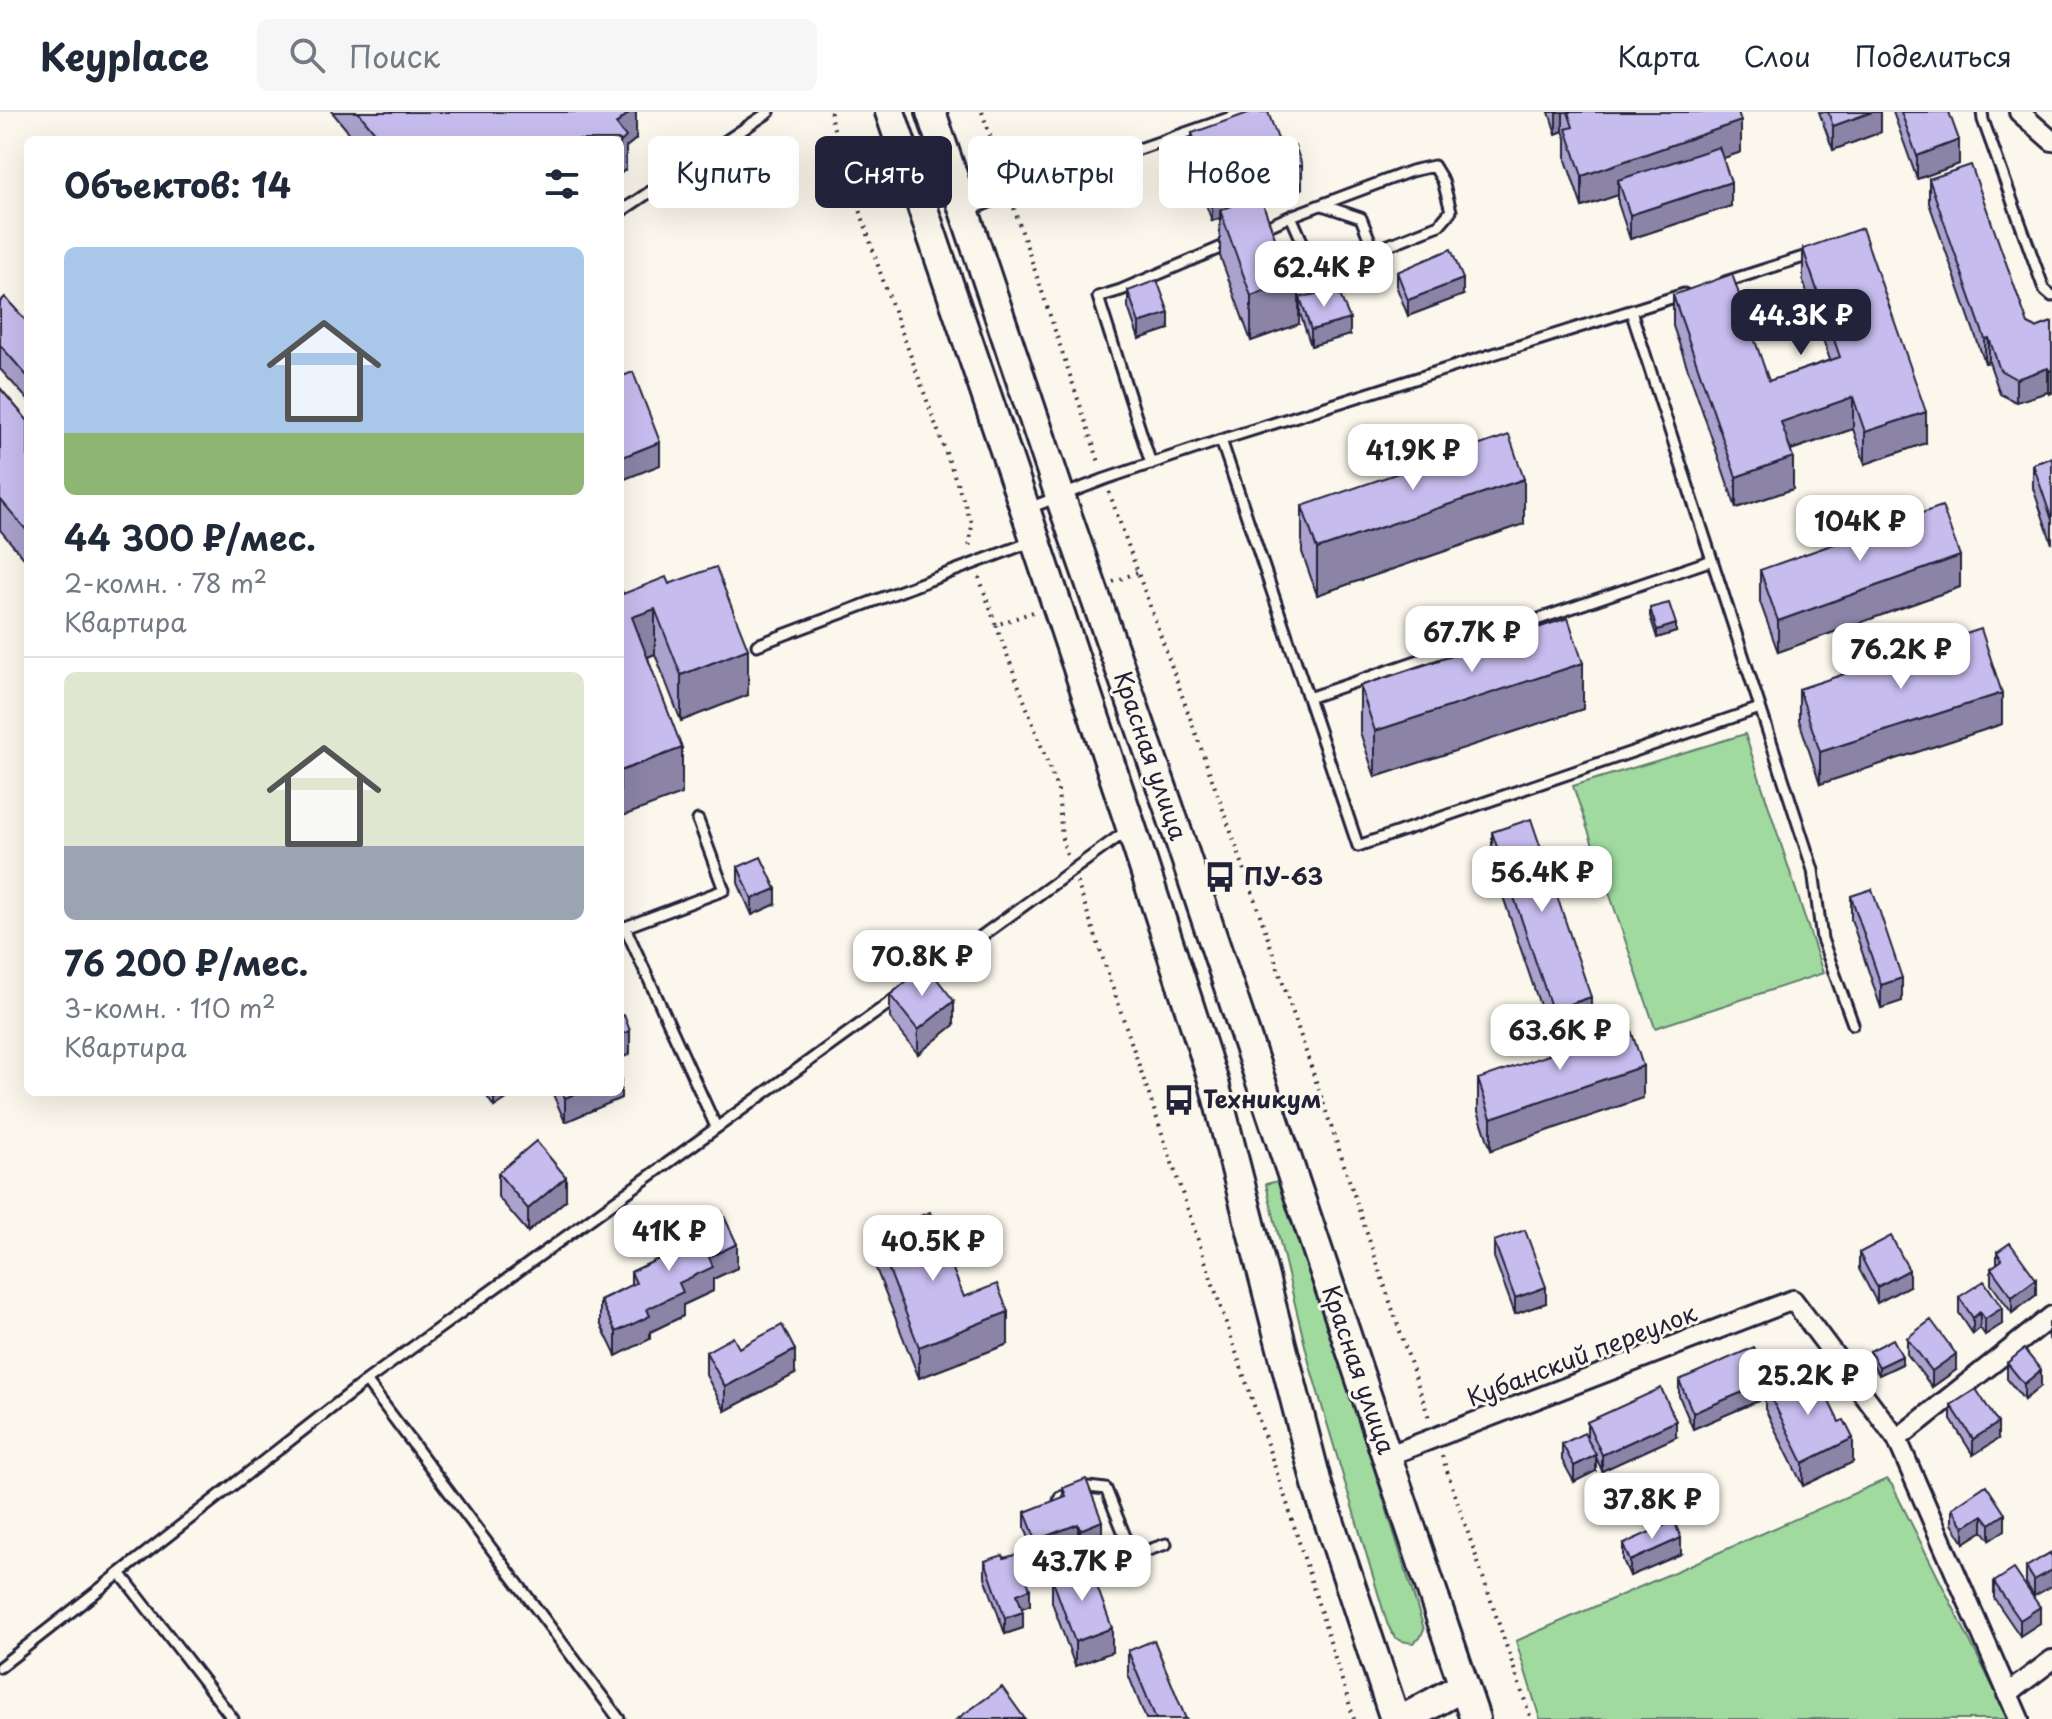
<!DOCTYPE html>
<html lang="ru">
<meta charset="utf-8">
<style>
body{margin:0;font-family:"Playpen Sans",sans-serif;background:#f6f6f7;color:#1f2937;height:100vh;display:flex;flex-direction:column;font-size:30px;white-space:nowrap}
*{box-sizing:border-box;margin:0}
p{font-size:26px;color:#747a83}
.icon{flex:none;width:44px;height:44px;fill:none;stroke:currentColor;stroke-width:2;stroke-linecap:round;stroke-linejoin:round}
.map{position:relative;flex:1;overflow:hidden}
.sheet{position:absolute;left:24px;top:24px;width:600px;height:960px;display:flex;flex-direction:column;background:#fff;border-radius:12px;box-shadow:0 8px 32px #0002}
.sheet>*{flex:none}
.hud{position:absolute;left:648px;top:24px;width:760px;height:72px;display:flex;gap:16px}
.price{position:absolute;translate:-50% -68px;padding:0 18px;border-radius:16px;background:#fff;color:#222;font-size:26px;line-height:52px;filter:drop-shadow(0 2px 4px #0008)}
.price::after{content:'';position:absolute;left:50%;top:48px;width:24px;height:18px;margin-left:-12px;background:inherit;clip-path:polygon(0 0,100% 0,50% 100%)}
.price.active{background:#22223b;color:#fff}
ul{padding:0;list-style:none}
li{display:grid;align-content:center;gap:16px;height:424px;padding:0 40px}
li+li{border-top:2px solid #e0e1e3}
li span{display:grid;place-items:center;height:248px;border-radius:12px;color:#555}
li>.icon{margin-inline-start:auto}
span .icon{width:144px;height:144px;fill:#fffc;stroke-width:1}
li b{font-size:34px}
h2{display:flex;justify-content:space-between;align-items:center;height:96px;padding:0 40px;font-size:34px}
.pill{padding:0 28px;border-radius:12px;background:#fff;box-shadow:0 8px 32px #0002;font-size:28px;line-height:72px}
.pill.active{background:#22223b;color:#fff}
header{display:flex;align-items:center;gap:48px;box-sizing:border-box;height:112px;padding:0 40px;background:#fff;border-bottom:2px solid #e0e1e3}
header strong{font-size:38px}
nav{display:flex;gap:44px;margin-inline-start:auto;font-size:28px}
.search{width:560px;height:72px;background:#f6f6f7;display:flex;align-items:center;gap:20px;box-sizing:border-box;padding:0 28px;border-radius:12px;color:#747a83;font-size:30px}
.map>svg:first-child{display:block}
.green{fill:#a0da9f;stroke:#617e6d;stroke-width:2}
.lines{fill:none;stroke-linecap:round;stroke-linejoin:round}
.service-casing{stroke:#22223b;stroke-width:15}
.minor-casing{stroke:#22223b;stroke-width:24}
.primary-casing{stroke:#22223b;stroke-width:34}
.path{stroke:#22223b;stroke-width:4;stroke-dasharray:2 6;stroke-linecap:butt}
.service{stroke:#fbf7ec;stroke-width:9}
.minor{stroke:#fbf7ec;stroke-width:18}
.primary{stroke:#fbf7ec;stroke-width:28}
.wall{fill:#aba2cd;stroke:#22223b;stroke-width:2}
.shaded-wall{fill:#8b84a7;stroke:#22223b;stroke-width:2}
.building{fill:#c7bcee;stroke:#22223b;stroke-width:2}
.labels{text-anchor:middle;stroke-width:6;stroke-linejoin:round;paint-order:stroke}
.street-label{font-size:24px;fill:#22223b;stroke:#fbf7ec}
.poi-label{font-size:24px;font-weight:bold;fill:#22223b;stroke:#fbf7ec;text-anchor:start}
</style>
<header>
<strong>Keyplace</strong>
<div class="search"><svg class="icon" aria-label="search" viewBox="0 0 24 24"><circle cx="10" cy="10" r="6"/><path d="M15 15l6 6"/></svg>Поиск</div>
<nav><a>Карта</a><a>Слои</a><a>Поделиться</a></nav>
</header>
<div class="map">
<svg width="2052" height="1607" viewBox="0 0 2052 1607">
<rect width="100%" height="100%" fill="#fbf7ec"/>
<filter id="ink" filterUnits="userSpaceOnUse"><feTurbulence type="fractalNoise" baseFrequency=".0125" numOctaves="2"/><feDisplacementMap in="SourceGraphic" scale="16" xChannelSelector="R" yChannelSelector="G"/><feConvolveMatrix kernelMatrix="1 2 1 2 8 2 1 2 1" color-interpolation-filters="sRGB"/></filter>
<g filter="url(#ink)">
<!-- green -->
<path class="green" d="M1745,622l78,239 -168,55 -82,-242z
M1278,1069l77,227 69,221 -4,9 -7,5c-18,-2 -19,-5 -26,-20l-77,-257 -44,-182z
M1887,1367l5,6 117,234h-469l-24,-78z"/>
<g class="lines">
<defs>
<path id="service" d="M1982,0l1,8 61,169 8,7
M1322,93l39,13 13,33
M968,99l41,-17 237,-82
M620,100l149,-100
M1260,118l31,-14 120,-45 23,-5 9,15 8,30 -12,14 -108,43 -19,-4 -21,-48
M1725,170l88,-28
M1631,199l182,559 9,69 31,85
M1221,328l137,406 402,-138
M1151,352l-53,-167 23,-7 108,-46
M1029,396l76,-29 116,-39 463,-146
M757,533l274,-103
M1308,586l404,-138
M625,815l91,200
M620,817l104,-39 -26,-70
M924,866l205,-149
M366,1269l253,338
M1057,1397l3,-12 28,-10 18,2 27,67
M1070,1431l7,17 19,8 70,-24
M120,1461l113,146
M0,1555l366,-286 533,-385"/>
<path id="minor" d="M2019,0l33,29
M1897,1327l155,-123
M1387,1344l406,-156 104,139 122,280
M2007,1582l45,-34"/>
<path id="primary" d="M890,0l135,397 106,318 83,256 104,405 77,231
M931,0l129,384 111,318 304,905
M1404,1607l60,-33"/>
</defs>
<!-- service casing -->
<use href="#service" class="service-casing"/>
<!-- minor casing -->
<use href="#minor" class="minor-casing"/>
<!-- primary casing -->
<use href="#primary" class="primary-casing"/>
<!-- path -->
<path class="path" d="M831,0l-1,4 50,156 92,252 -3,25
M982,0l23,68
M1014,96l86,257
M1109,380l141,393 180,536
M979,465l17,48 37,-13
M1113,470l25,-10
M996,513l62,166 4,48 5,16
M1077,770l209,618 68,219
M1442,1344l89,263"/>
<!-- service -->
<use href="#service" class="service"/>
<!-- minor -->
<use href="#minor" class="minor"/>
<!-- primary -->
<use href="#primary" class="primary"/>
</g>
<!-- wall -->
<path class="wall" d="M332,0h304v27l-10,8v22l-6,5v-34h-265z
M1549,0h189l3,40 -18,6 8,48 -101,33 -12,-36v-8l-36,12 -16,-47v-22l-3,-7 -7,3z
M1819,0h62v20l-48,18z
M1893,0h56l10,52 -42,15z
M1192,21l90,17 20,39 -40,14 37,121 -48,17 -31,-85v-38l-8,3 -8,-22v-9l-12,-33z
M1929,67l99,145 8,4 16,-6 -3,72 -1,-2 -32,10 -16,-8 -11,-32 -4,1 -56,-160z
M1803,137l123,194 -61,21 -12,-35 -62,21 2,39 -57,19 -63,-182v-31l96,86 61,-21 -27,-79z
M1397,160l66,23 -55,21 -11,-28z
M1128,179l41,38 -30,10 -11,-32z
M1300,185l50,38 -39,11 -11,-33z
M0,190l28,21v77l-28,-31z
M0,276l28,33v142l-28,-33z
M2052,346v86l-19,-56v-24z
M1302,394l222,18 -207,71 -15,-43z
M1760,458l200,17 -182,65 -18,-50z
M669,472l79,111 -67,26 -26,-67 -7,3 34,137 -59,-200z
M1650,496l26,24 -19,6 -7,-22z
M1360,574l223,23 -208,68 -15,-45z
M1799,577l203,35 -182,60 -21,-64z
M1492,720l99,196 -39,13 -60,-177z
M738,755l38,37 -24,11 -14,-32z
M1851,784l51,105 -21,7 -30,-89z
M890,883l64,30 -36,29 -28,-36z
M1478,967l165,19 -152,52 -13,-39z
M484,980h27v4l-17,11z
M552,980h68l1,6 -56,24z
M498,1061l68,27 -38,32 -30,-35z
M693,1114l44,42 -24,11v12l-30,14v11l-33,16v7l-34,17 -16,-33v-23l31,-15v-13l32,-15v-9l30,-14z
M875,1122l89,63 44,47 -89,34 -44,-112z
M1494,1129l52,62 -31,11 -21,-57z
M1997,1140l39,43 -24,18 -21,-29v-16l6,-4z
M1859,1141l50,33 -32,17 -18,-34z
M1959,1185l43,27 -17,11 -5,-7 -7,6 -14,-21z
M2052,1208v22l-3,-3v-16z
M1907,1226l49,32 -24,17 -25,-33z
M1870,1239l32,13 -23,11 -9,-16z
M706,1240l89,22 -70,37 -19,-36z
M2007,1251l34,23 -17,14 -17,-21z
M1679,1268l90,4 25,4 59,74 -50,24 -38,-77v-11l-72,31 -14,-33z
M1951,1293l47,34 -25,16 -22,-35z
M1587,1310l89,15 -74,34 -6,-14v14l-22,11 -12,-22v-16l25,-6z
M1063,1376l39,49 -22,9 -2,-6 -42,16 -11,-28v-16l38,-14z
M1952,1396l53,6v16l-15,10 -7,-9 -19,12 -12,-19z
M1623,1432l58,10 -51,22 -7,-16z
M2050,1441l-16,43 -8,-13v-16z
M1004,1446l26,47 -9,3 2,20 -18,6 -20,-57v-16z
M1052,1466l60,74 -37,14 -23,-64z
M1994,1470l46,41 -20,13 -26,-38z
M1128,1539l58,68h-40l-18,-45z"/>
<!-- shaded-wall -->
<path class="shaded-wall" d="M630,0h6v27l-10,8v22l-6,5v-34l-4,-16z
M1556,0h7v19l-7,3z
M1872,0h9v20l-48,18v-24z
M1741,9v31l-118,41 -5,-13v15l-36,12v-31z
M1959,28v24l-42,15v-23z
M1223,48v23l-19,-7v14v-23z
M1302,53v24l-79,28 -3,-7v8l-8,3v-23z
M1731,70v24l-101,33v-24z
M1299,166v46l-48,17v-45z
M1463,167v16l-55,21v-16z
M1169,201v16l-30,10v-16z
M1350,207v16l-39,11v-16z
M1989,226v24l-4,1v-24z
M2048,256v24l-32,10v-23z
M2052,258v23l-3,1v-23z
M1853,285v32l-72,24v-31z
M1926,300v31l-61,21v-32z
M660,330v23l-40,16v-23z
M1793,345v32l-57,19v-31z
M1524,367v45l-207,71v-46z
M1960,444v31l-182,65v-31z
M655,497v45l-23,9v-46z
M1676,512v8l-19,6v-8z
M748,537v46l-67,26v-46z
M1583,551v46l-208,68v-46z
M2002,581v31l-182,60v-32z
M682,636v46l-62,23v-46z
M776,777v15l-24,11v-16z
M1902,866v23l-21,7v-23z
M1591,885v31l-39,13v-31z
M954,889v24l-36,29v-24z
M630,919v23l-10,5v-24z
M1643,954v32l-152,52v-32z
M621,962v24l-56,24v-24l14,-6h41v-17z
M505,980h6v4l-17,11v-8z
M566,1065v23l-38,32v-23z
M737,1132v24l-24,11v12l-30,14v11l-33,16v7l-34,17v-24l31,-23 62,-52z
M1909,1158v16l-32,17v-16z
M2036,1167v16l-24,18v-16z
M1546,1175v16l-31,11v-16z
M2002,1196v16l-17,11v-16z
M1008,1200v32l-89,34v-31z
M1980,1200v16l-7,6v-16z
M795,1238v24l-70,37v-24z
M1956,1242v16l-24,17v-16z
M1902,1244v8l-23,11v-8z
M2041,1258v16l-17,14v-16z
M1769,1269v11l-4,-7v13l-72,31v-16z
M1676,1309v16l-74,34v-16z
M1998,1311v16l-25,16v-16z
M1853,1326v24l-50,24v-23z
M1596,1343v16l-22,11v-16z
M2005,1402v16l-15,10v-16z
M1983,1403v16l-19,12v-16z
M1102,1409v16l-22,9v-16z
M1078,1412v16l-42,16v-16z
M1681,1426v16l-51,22v-15z
M2052,1458v16l-18,10v-16z
M1030,1477v16l-13,5v-16z
M2040,1495v16l-20,13v-16z
M1023,1500v16l-18,6v-16z
M1112,1516v24l-37,14v-24z"/>
<!-- building -->
<path class="building" d="M358,0h272l-14,12 10,13 -6,6v-3h-239z
M1251,0h17l14,38 13,-4 7,19 -90,33 -8,-22 22,-9 -3,-7 -19,7 -12,-34z
M1568,0h170l3,9 -159,55 -16,-47 7,-2z
M1828,0h44l-39,14z
M1901,0h48l10,28 -42,16z
M1719,35l12,35 -101,33 -12,-35z
M1971,53l57,159 8,4 16,-6v48l-3,1 -1,-3 -32,11 -16,-9 -11,-32 -4,1 -56,-160z
M1260,84l24,67 9,-3 6,18 -48,18 -31,-86z
M1862,116l64,184 -61,20 -12,-35 -72,25 12,35 -57,20 -63,-182 59,-21 37,107 71,-24 -37,-108z
M1451,137l12,30 -55,21 -11,-28z
M1157,168l12,33 -30,10 -11,-32z
M1338,178l12,29 -39,11 -11,-33z
M5,185l23,26v54l-28,-32v-43z
M633,260l27,70 -40,16v-81z
M0,276l28,33v111l-28,-33z
M1509,323l15,44 -207,70 -15,-43z
M2052,346v62l-19,-56z
M1942,394l18,50 -182,65 -18,-51z
M716,455l32,82 -67,26 -26,-66 -23,8 50,131 -62,23v-185l3,8 43,-17 3,7z
M1669,491l7,21 -19,6 -7,-22z
M1568,506l15,45 -208,68 -15,-45z
M1981,517l21,64 -182,59 -21,-63z
M1531,707l60,178 -39,13 -60,-178z
M761,745l15,32 -24,10 -14,-32z
M1872,777l30,89 -21,7 -30,-89z
M926,853l28,36 -36,29 -28,-35z
M624,903l6,16 -10,4v-18z
M1630,915l13,39 -152,52 -13,-39z
M489,980h16l-11,7z
M562,980h17l-14,6z
M536,1029l30,36 -38,32 -30,-36z
M722,1100l15,32 -28,13 4,10 -34,16 4,9 -36,17 3,7 -34,16 -16,-32 36,-17 -5,-11 36,-17 -4,-7 33,-16 -3,-6z
M930,1100l34,85 33,-13 11,28 -89,35 -44,-113z
M1525,1118l21,57 -31,11 -21,-57z
M1891,1124l18,34 -32,17 -18,-34z
M2010,1131l26,36 -24,18 -21,-29 11,-8 -5,-8z
M1984,1169l18,27 -17,11 -5,-7 -7,6 -14,-21z
M1931,1208l25,34 -24,17 -25,-33z
M782,1213l13,25 -70,37 -19,-35 27,-15 6,11z
M1893,1227l9,17 -23,11 -9,-16z
M1754,1235l15,34 -76,32 -14,-33z
M2024,1237l17,21 -17,14 -17,-21z
M1788,1263l6,13 23,-11 22,45 5,-2 9,18 -50,25 -38,-78z
M1661,1276l15,33 -74,34 -15,-33z
M1976,1277l22,34 -25,16 -22,-34z
M1584,1321l12,22 -22,11 -12,-22z
M1086,1367l16,42 -22,9 -2,-6 -42,16 -11,-28 41,-16 -3,-8z
M1986,1373l19,29 -15,10 -7,-9 -19,12 -12,-19z
M1674,1409l7,17 -51,23 -7,-17z
M2050,1441l2,4v13l-18,10 -8,-13z
M1018,1442l12,35 -13,5 6,18 -18,6 -20,-57 18,-6 1,3z
M1089,1452l23,64 -37,14 -23,-64z
M2014,1457l26,38 -20,13 -26,-38z
M1154,1528l32,79h-30l-28,-68z
M1002,1575l23,32h-68z"/>
</g>
<!-- icons -->
<defs>
<symbol id="bus-bare" viewBox="-9 -9 18 18"><path d="M-5-6H5V4H4V6H2V4H-2V6H-4V4H-5ZM-3.5-4V0h7V-4ZM-3.5 1.2v1.5H-2V1.2ZM2 1.2v1.5H3.5V1.2Z" fill="#22223b" stroke="#fbf7ec" stroke-width="2.5" paint-order="stroke"/></symbol>
</defs>
<g fill-rule="evenodd">
<use href="#bus-bare" x="1198" y="743" width="44" height="44"/>
<use href="#bus-bare" x="1157" y="966" width="44" height="44"/>
</g>
<g class="labels">
<!-- street labels -->
<g class="street-label">
<text transform="translate(1150 644) rotate(71)" y="8">Красная улица</text>
<text transform="translate(1582 1244) rotate(-21)" y="8">Кубанский переулок</text>
<text transform="translate(1358 1258) rotate(71)" y="8">Красная улица</text>
</g>
<!-- poi labels -->
<g class="poi-label">
<text x="1244" y="773">ПУ-63</text>
<text x="1203" y="996">Техникум</text>
</g>
</g>
</svg>
<b class="price" style="left:1324px;top:197px">62.4K ₽</b>
<b class="price active" style="left:1801px;top:245px">44.3K ₽</b>
<b class="price" style="left:1413px;top:380px">41.9K ₽</b>
<b class="price" style="left:1860px;top:451px">104K ₽</b>
<b class="price" style="left:1472px;top:562px">67.7K ₽</b>
<b class="price" style="left:1901px;top:579px">76.2K ₽</b>
<b class="price" style="left:1542px;top:802px">56.4K ₽</b>
<b class="price" style="left:922px;top:886px">70.8K ₽</b>
<b class="price" style="left:1560px;top:960px">63.6K ₽</b>
<b class="price" style="left:669px;top:1161px">41K ₽</b>
<b class="price" style="left:933px;top:1171px">40.5K ₽</b>
<b class="price" style="left:1808px;top:1305px">25.2K ₽</b>
<b class="price" style="left:1652px;top:1429px">37.8K ₽</b>
<b class="price" style="left:1082px;top:1491px">43.7K ₽</b>
<div class="hud">
<a class="pill">Купить</a>
<a class="pill active">Снять</a>
<a class="pill">Фильтры</a>
<a class="pill">Новое</a>
</div>
<section class="sheet">
<h2>Объектов: 14<svg class="icon" aria-label="filters" viewBox="0 0 24 24"><path d="M4 7h16M4 17h16"/><circle cx="9" cy="7" r="2"/><circle cx="15" cy="17" r="2"/></svg></h2>
<ul>
<li><span style="background:linear-gradient(#a9c7e8 75%,#8fb573 0)"><svg class="icon" aria-label="home" viewBox="0 0 24 24"><path d="M3 11l9-7 9 7M6 9v11h12V9"/></svg></span><div><b>44 300 ₽/мес.</b><p>2-комн. · 78 m²</p><p>Квартира</p></div></li>
<li><span style="background:linear-gradient(#dfe7d0 70%,#9aa5b1 0)"><svg class="icon" aria-label="home" viewBox="0 0 24 24"><path d="M3 11l9-7 9 7M6 9v11h12V9"/></svg></span><div><b>76 200 ₽/мес.</b><p>3-комн. · 110 m²</p><p>Квартира</p></div></li>
</ul>
</section>
</div>
